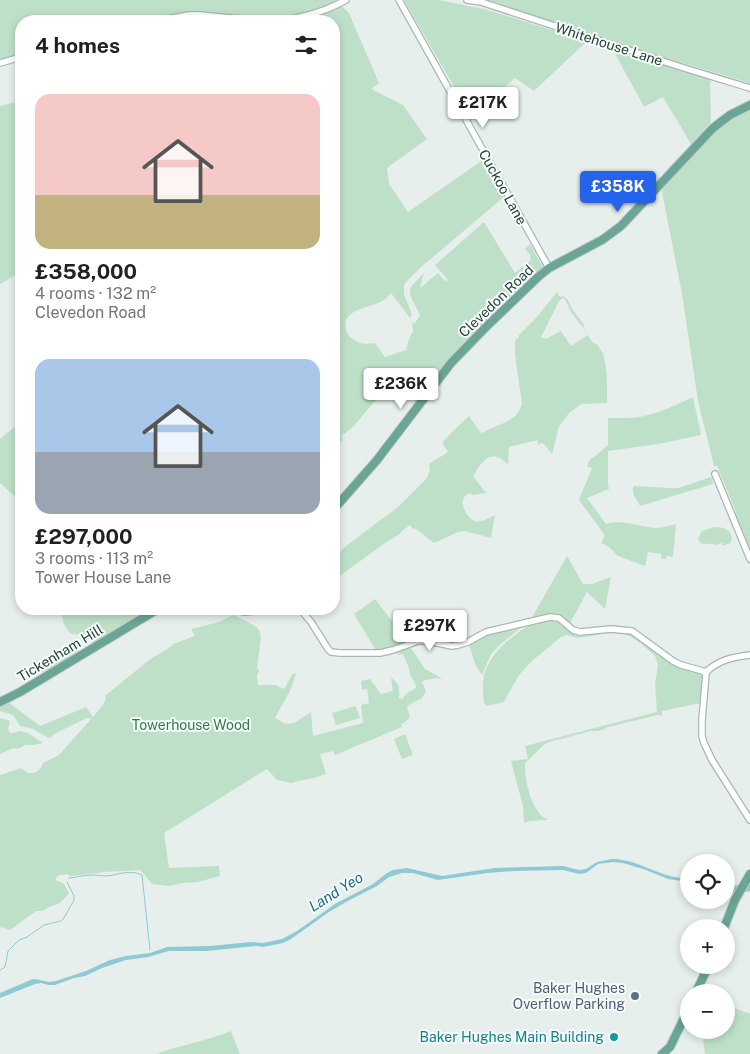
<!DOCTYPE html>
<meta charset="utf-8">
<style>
body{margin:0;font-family:"Public Sans",sans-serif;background:#f6f6f6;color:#202124;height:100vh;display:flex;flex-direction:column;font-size:19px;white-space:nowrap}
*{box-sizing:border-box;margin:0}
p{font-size:16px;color:#757577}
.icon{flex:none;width:28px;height:28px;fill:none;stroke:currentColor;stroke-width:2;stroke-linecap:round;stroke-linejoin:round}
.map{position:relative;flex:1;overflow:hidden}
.drawer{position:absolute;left:15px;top:15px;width:325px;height:600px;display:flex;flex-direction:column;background:#fff;border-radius:20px;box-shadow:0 2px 8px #0003}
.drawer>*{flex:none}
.buttons{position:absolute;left:680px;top:854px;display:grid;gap:10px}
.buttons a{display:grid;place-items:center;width:55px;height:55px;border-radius:50%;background:#fff;box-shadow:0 2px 8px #0003;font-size:25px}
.price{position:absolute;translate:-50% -42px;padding:0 11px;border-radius:5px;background:#fff;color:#222;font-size:16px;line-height:32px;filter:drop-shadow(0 1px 2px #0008)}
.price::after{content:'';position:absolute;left:50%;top:30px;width:15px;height:11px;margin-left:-8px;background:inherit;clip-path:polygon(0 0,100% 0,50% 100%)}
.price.selected{background:#2563eb;color:#fff}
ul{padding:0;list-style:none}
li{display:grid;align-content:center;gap:10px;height:265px;padding:0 20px}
li span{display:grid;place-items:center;height:155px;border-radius:15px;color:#555}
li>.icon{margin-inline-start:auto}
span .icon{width:90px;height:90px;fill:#fffc;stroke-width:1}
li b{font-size:21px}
h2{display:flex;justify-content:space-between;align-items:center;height:60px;padding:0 20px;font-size:21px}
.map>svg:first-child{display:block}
.green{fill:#bfe0c8}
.water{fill:#8ec9d4}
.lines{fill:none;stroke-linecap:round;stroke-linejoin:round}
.stream{stroke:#8ec9d4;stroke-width:1}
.river{stroke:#8ec9d4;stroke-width:8}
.minor-casing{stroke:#a8b8b2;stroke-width:8}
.major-casing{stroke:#c2cac8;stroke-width:10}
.minor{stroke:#fff;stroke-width:5.5}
.major{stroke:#6aa596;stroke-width:8}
.service-dot{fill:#5c6f8a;stroke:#f7fbf9;stroke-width:2}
.culture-dot{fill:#0f9aa8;stroke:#f7fbf9;stroke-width:2}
.labels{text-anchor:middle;stroke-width:4;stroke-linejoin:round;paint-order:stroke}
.street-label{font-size:14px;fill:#24423a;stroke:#f7fbf9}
.park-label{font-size:14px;fill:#2d7a4b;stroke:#f7fbf9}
.service-label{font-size:14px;fill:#4e5e75;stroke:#f7fbf9;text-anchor:end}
.culture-label{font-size:14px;fill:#0d838f;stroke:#f7fbf9;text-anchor:end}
.water-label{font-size:15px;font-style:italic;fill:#1c6f80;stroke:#f7fbf9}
</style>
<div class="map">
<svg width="750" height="1054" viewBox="0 0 750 1054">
<rect width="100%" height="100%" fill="#e6efeb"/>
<!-- green -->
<path class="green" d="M0,0h340c-25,11 -54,18 -81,18l-53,-7 -44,6 -17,4h-124v32l-21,6z
M404,0h35l49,10 99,31 -53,50 -19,-13 -44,38z
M475,0h275v83l-94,-28v2z
M342,6l7,7 30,70 -8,6 32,16 24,34 -40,29 2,16 19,28 76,-53 21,37 -85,72 -14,14 -2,4v8l7,18 1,3 -2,3 -19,-25c-3,3 -5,6 -9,8 -12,7 -41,8 -36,28 1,6 5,9 10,12 6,4 12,3 19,2l10,14 21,-7 3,-11 4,-8 -1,-9 3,1 5,-8 -10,-20v-6l2,-4 12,-12 -4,15 18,-15 7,8 3,-1 -13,-15 49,-43 31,51 16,-13 -1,-5 -5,-6 5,-5 14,25c-48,40 -88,87 -128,134l-15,-26 -3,-3 -46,54 -11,8 2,4 -9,6v-425h-36z
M614,52l68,18 28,9 1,43 -20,22 -28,-47 -19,10z
M21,101v171l-21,12v-178z
M750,109v446l-16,-41 2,-2 -19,-46h-3l-16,-65 -16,-107 -20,-102 1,-4c26,-29 50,-64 87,-79z
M557,292l3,5 3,-1 4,3 6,11 11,15 -1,1 4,7 -16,-21 -6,-13 -2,-1 -4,3 -18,36 5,2 15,-8 10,15 17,-11 5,8 4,1c2,4 5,7 6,10 5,16 4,33 4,49l-25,1 -12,8 -11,14 -7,28 -8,-10 -3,-1 -3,2v-5l-29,7 -1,17c-18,-16 -25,-4 -35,12l13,17 -14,2 -2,-2c-15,5 -4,25 6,29l9,-2 10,-5 -4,23 -26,-7 -7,1 -24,11 -18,-14 -4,-1 -2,-3 -8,6 -2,3 -15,9 -51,37v-22l12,-12 52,-39 29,-29 3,-8 -1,-6 19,-12 -6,-9 8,-9 19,-18 12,17c6,-2 12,-6 18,-8 12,-5 19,-9 23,-21l-7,-49v-14l4,-4v-2l18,-18z
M693,397l8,38 -43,9 -50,7v33l1,5 -22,9 19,26c13,-5 35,3 49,4 7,0 14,-2 21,-4l-3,33 -6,-1 -1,3 -5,-1v-4l-13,-2 -3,14 -27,-10 -9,-9 -8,-4 3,-6v-3l-25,-34 13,-32 -5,-2 4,-8 3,-1 14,-12v-27c13,0 28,1 40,-3 16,-4 30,-11 45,-18z
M21,421v81l-21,-19v-44z
M711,477l2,7 -73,22c-4,-8 -8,-11 -7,-20l38,2h8z
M714,527c10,-1 22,5 16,16l-7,3 -1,-3 -7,2 -2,-1c-6,-1 -13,3 -15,-6l4,-7z
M567,556l16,28h9l19,-7 -6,32 -18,-17 -18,33c-15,-15 -19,-12 -38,-6z
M375,599l33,43 -14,5 -18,4 -22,-37z
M60,609h91l-55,34h-3c-2,-2 -3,-5 -6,-6 -8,-5 -14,2 -21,-9 -4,-6 -3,-13 -6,-19z
M233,615c4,1 23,11 25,14 2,2 2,6 3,8l-4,31 2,3 -2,5 1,9h17l9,4 9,-16 3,1 -6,17 -15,27 11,6 8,-1 17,-11 2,24 50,-13 -2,-18 8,-2 -2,-14 -5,1 -1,-9 9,-2 11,15 12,-3 -2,-13c8,4 9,11 8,20l3,1 5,-6 9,-5 -1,-5 -5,-8 -1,-7 -6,-14 -5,1 -2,-5 13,-5 16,24 13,7 4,4 -4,-2 -14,2 -2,2 4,9 -4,7 -15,8 3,11 -6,6 -3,1 1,3 -67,28 -2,-4 -13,3 6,20 -12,4 -12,2 -11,3 -14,-3 -10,-11 -103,64 5,35 50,-2 1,10 -22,6 -15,1 -14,3 -17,-2 -8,-10 -4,-4 -36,2 -15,2 -19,2 -2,-2 -9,1 -3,3v2l8,4 5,9 -9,10 -11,4 -6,4h-7l-26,19 -8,-3 -2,1v-153l21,-7c9,9 18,6 22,-5l16,-8 32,-36 -4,-1 -35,17v2l-5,1v-1l-14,-8 -13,-3 -7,-11 -13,-4v-5l8,-4 32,24 46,-19 7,10 10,-12 3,-7 -1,-2 44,-36 23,-14 1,-2 22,-8 -4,-7 28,-7z
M548,619l10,1 12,11 32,-1 29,2 31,23 42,18 -3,30 -39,8v5l-5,-1 -49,12 -9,4h-8l-34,9 -11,3 -21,20c0,16 4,37 14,50 2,3 6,5 9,7l-18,1 -6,2 -1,-17 -12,-45 17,-2 -3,-13 132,-34 -2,-28 3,-20 -3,-8c-12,-11 -23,-22 -40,-24l-37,6 -11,-3 -6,2c-14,12 -30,23 -41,37 -6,9 -11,18 -16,28l-17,4 -3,-3c-1,-9 -2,-19 0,-28 6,-22 29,-41 48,-51 5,-2 11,-3 16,-5z
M524,625l-23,19 -10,10 -9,21 -6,-9 -7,-21 15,-10z
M73,644l5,8 -35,21 -4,-5v-6z
M356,706l4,12 -24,7 -4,-12z
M0,718l8,2 2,2 -2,7 2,4h5l3,-2 10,2 15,10 -9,2h-9l-7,4 -4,-1 -14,6z
M405,734l8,21 -11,4 -8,-20z
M726,1005l24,9v40h-45l-3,-24h24z
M231,1031l9,23h-84c24,-9 51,-13 75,-23z"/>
<!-- water -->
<path class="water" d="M612,859c17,0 30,7 46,13 10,4 20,6 31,7v3l-21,-3 -22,-9 -23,-7 -10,-1 -15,2 -12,9 -7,1 -16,-4 -49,1 -27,2 -49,7 -25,-7h-11l-13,4 -12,9 -31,16 -17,10 -38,27 -8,4 -20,4 -6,-1 -51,5h-37l-21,6 -22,3 -24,8 -17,8 -11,2 -19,7h-6l-8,-2 -6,1 -35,14v-5l33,-14 7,1 9,2 7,-1 30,-10 24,-11 16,-4 24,-3 17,-6 43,-1 41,-4 12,1 19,-4 15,-8 38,-27 38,-20 14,-11 6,-3 14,-2 35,8 53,-8 68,-2 16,4 7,-1 11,-7z"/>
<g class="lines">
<!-- stream -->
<path class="stream" d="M69,878c8,-1 16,-3 24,-3 5,0 9,1 13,1 12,-1 24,-7 36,-1l8,75
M0,970l5,-3 3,-16 11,-11 8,-3 17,-12 17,-4 3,-3 10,-18v-4l-7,-14"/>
<!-- river -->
<path class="river" d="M726,887l9,3 15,-3"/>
<defs>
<path id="minor" d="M399,0l150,268
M467,0l14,2 203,66 66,20
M155,21l34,-6h11l60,6
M275,21c24,-2 49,-9 71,-21
M0,63l21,-6
M715,474l35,85
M230,609l15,3 29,-3
M300,609l11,13 17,27 3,3 9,1h40l13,-3 25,-9h10l24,5 6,-1 10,-3 18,-10 64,-15 9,1 14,12 7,2 31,-3 21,2 41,30 8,4 22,6 3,3 -4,46v16l2,7 8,17 38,60
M705,673c13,-13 28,-16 45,-18"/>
<path id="major" d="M334,509l43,-49 74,-97 35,-36 52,-50 11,-9 53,-28 19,-14 92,-98 17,-13 20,-10
M0,702l20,-10 138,-83
M724,928l11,-28 15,-26
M696,992l13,-27
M662,1054l8,-7 19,-39"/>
</defs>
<!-- minor casing -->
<use href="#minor" class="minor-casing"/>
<!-- major casing -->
<use href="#major" class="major-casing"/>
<!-- minor -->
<use href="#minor" class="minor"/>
<!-- major -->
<use href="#major" class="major"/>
</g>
<!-- markers -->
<circle class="service-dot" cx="635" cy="996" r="5"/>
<circle class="culture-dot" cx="614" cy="1037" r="5"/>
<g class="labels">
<!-- street labels -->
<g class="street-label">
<text transform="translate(609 44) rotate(18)" y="5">Whitehouse Lane</text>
<text transform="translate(503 187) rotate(61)" y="5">Cuckoo Lane</text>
<text transform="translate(496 301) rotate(-44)" y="5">Clevedon Road</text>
<text transform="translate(60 653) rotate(-31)" y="5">Tickenham Hill</text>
</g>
<!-- park labels -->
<g class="park-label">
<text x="191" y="730">Towerhouse Wood</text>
</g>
<!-- service labels -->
<g class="service-label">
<text x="625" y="993">Baker Hughes<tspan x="625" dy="16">Overflow Parking</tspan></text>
</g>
<!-- culture labels -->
<g class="culture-label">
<text x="604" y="1042">Baker Hughes Main Building</text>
</g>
<!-- water labels -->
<g class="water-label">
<text transform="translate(336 892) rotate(-32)" y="5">Land Yeo</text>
</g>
</g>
</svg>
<div class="buttons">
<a><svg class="icon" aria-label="locate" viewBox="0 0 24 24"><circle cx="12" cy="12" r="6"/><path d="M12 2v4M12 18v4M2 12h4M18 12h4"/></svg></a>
<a>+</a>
<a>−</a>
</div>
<b class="price" style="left:483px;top:129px">£217K</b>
<b class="price selected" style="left:618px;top:213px">£358K</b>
<b class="price" style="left:401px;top:410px">£236K</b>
<b class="price" style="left:430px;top:652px">£297K</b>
<section class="drawer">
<h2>4 homes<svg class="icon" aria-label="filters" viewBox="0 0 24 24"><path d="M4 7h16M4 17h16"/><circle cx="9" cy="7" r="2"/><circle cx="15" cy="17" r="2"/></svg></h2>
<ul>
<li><span style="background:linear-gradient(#f6c9c9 65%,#c2b280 0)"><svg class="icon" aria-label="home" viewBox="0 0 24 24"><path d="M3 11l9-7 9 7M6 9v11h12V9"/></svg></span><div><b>£358,000</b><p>4 rooms · 132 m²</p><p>Clevedon Road</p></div></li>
<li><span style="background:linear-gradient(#a9c7e8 60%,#9aa5b1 0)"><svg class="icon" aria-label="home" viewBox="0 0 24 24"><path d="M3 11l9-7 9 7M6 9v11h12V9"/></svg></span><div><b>£297,000</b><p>3 rooms · 113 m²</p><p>Tower House Lane</p></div></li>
</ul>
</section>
</div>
